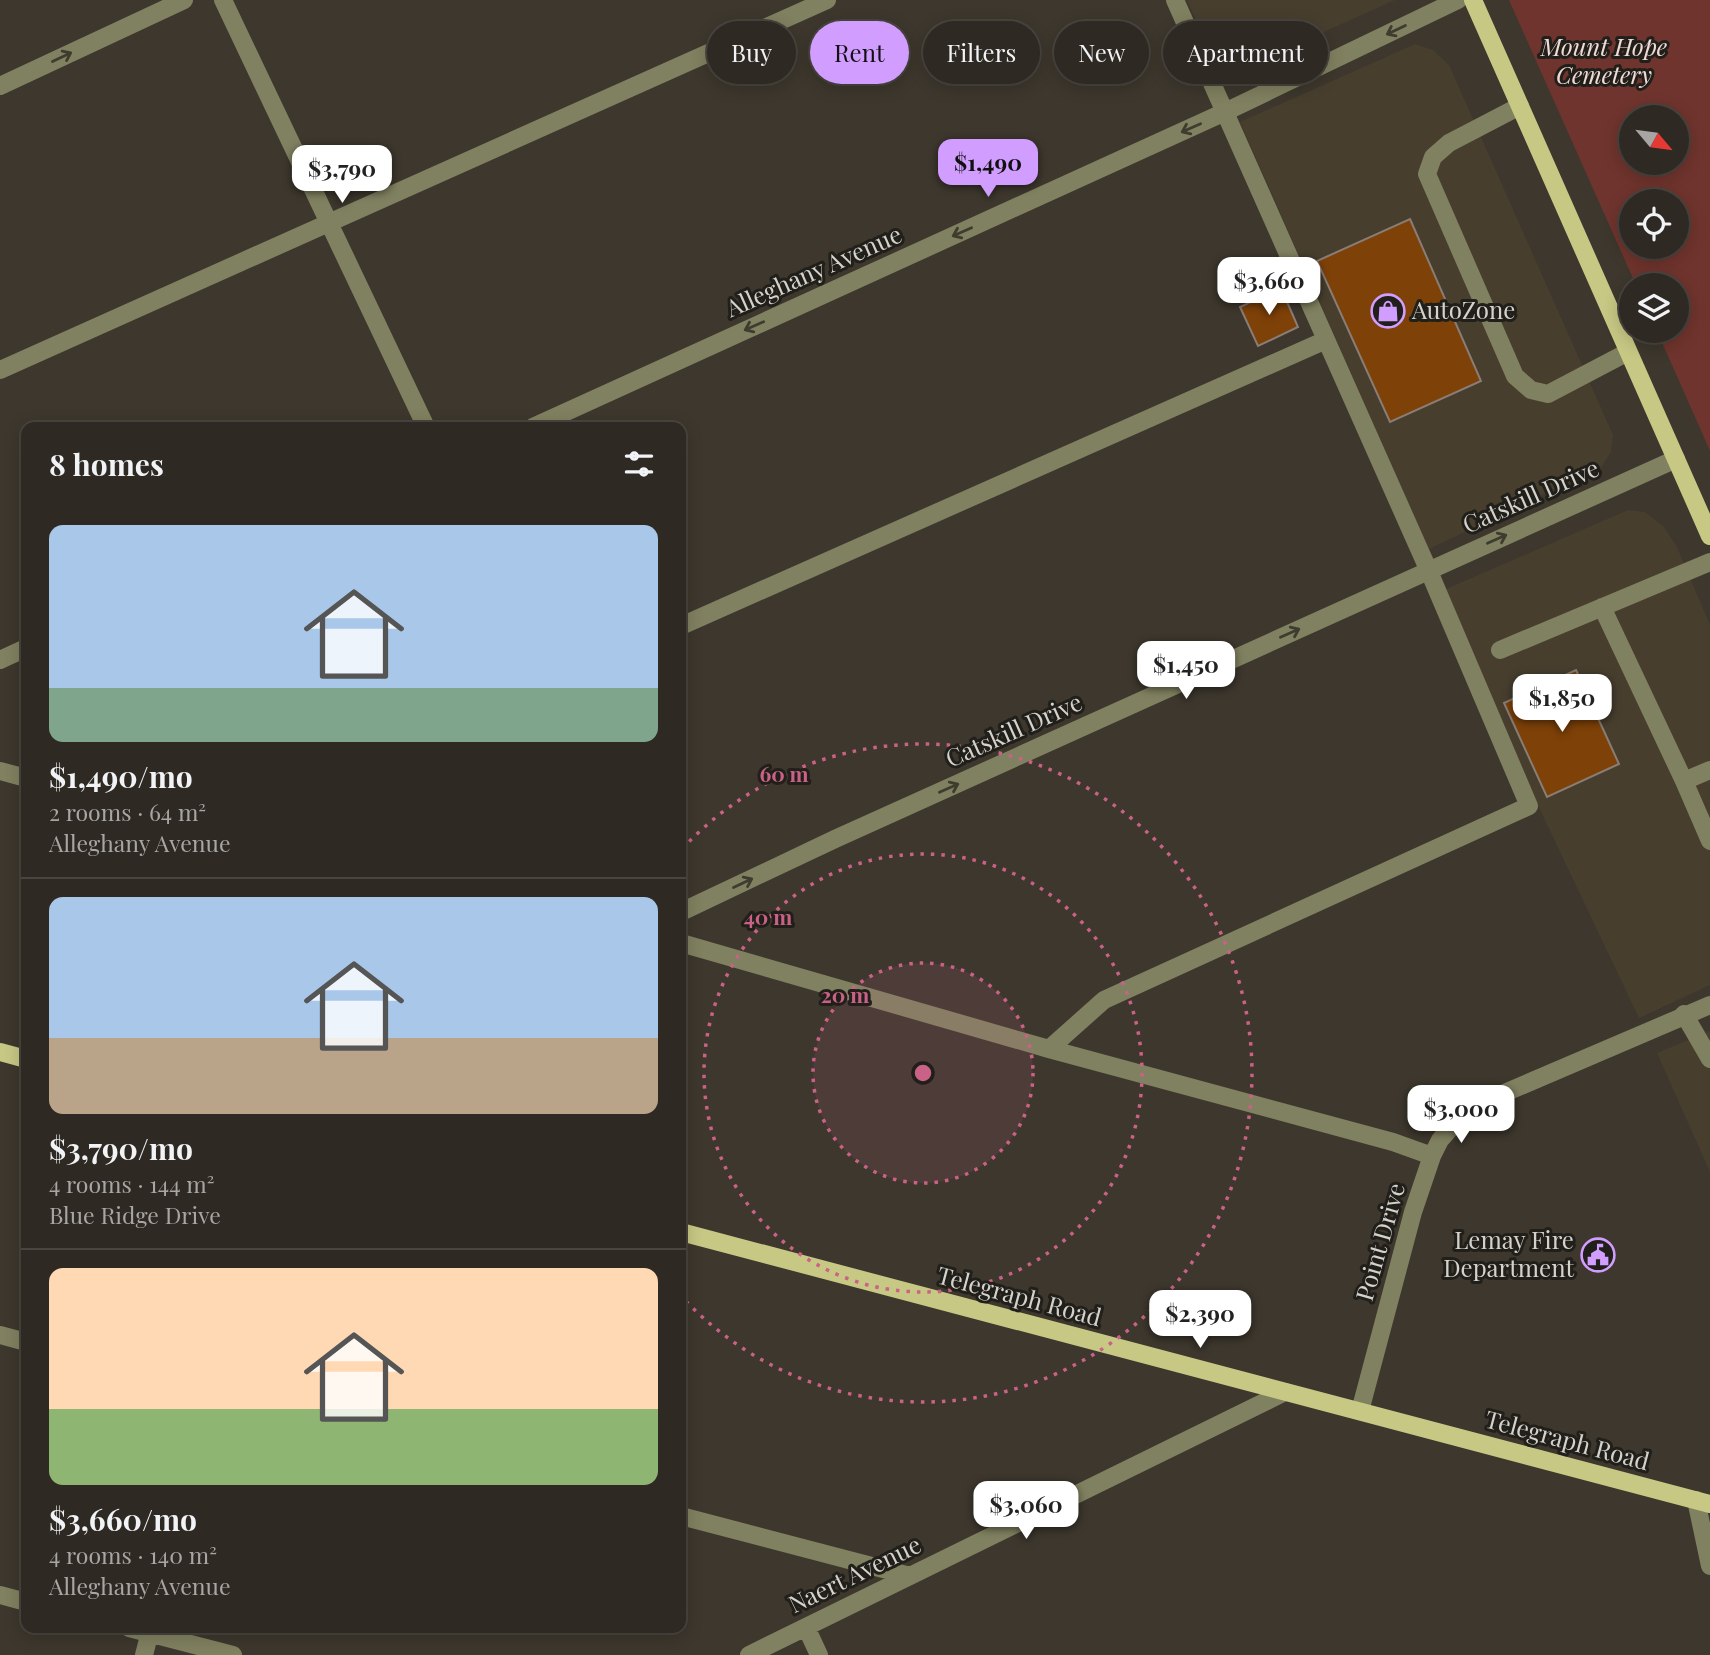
<!DOCTYPE html>
<meta charset="utf-8">
<style>
body{margin:0;font-family:"Playfair Display",serif;background:#36312a;color:#f1f3f6;height:100vh;display:flex;flex-direction:column;font-size:26px;white-space:nowrap}
*{box-sizing:border-box;margin:0}
p{font-size:23px;color:#a7a6a5}
.icon{flex:none;width:38px;height:38px;fill:none;stroke:currentColor;stroke-width:2;stroke-linecap:round;stroke-linejoin:round}
.map{position:relative;flex:1;overflow:hidden}
.sheet{position:absolute;left:21px;top:422px;width:665px;height:1211px;display:flex;flex-direction:column;background:#2e2922;border-radius:14px;box-shadow:0 4px 18px #0003,0 0 0 2px #494540}
.sheet>*{flex:none}
.hud{position:absolute;left:707px;top:21px;width:665px;height:63px;display:flex;gap:14px}
.needle{width:46px;rotate:119deg}
.buttons{position:absolute;left:1619px;top:105px;display:grid;gap:14px}
.buttons a{display:grid;place-items:center;width:70px;height:70px;border-radius:50%;background:#2e2922;box-shadow:0 4px 18px #0003,0 0 0 2px #494540;font-size:35px}
.price{position:absolute;translate:-50% -60px;padding:0 16px;border-radius:14px;background:#fff;color:#222;font-size:23px;line-height:46px;filter:drop-shadow(0 2px 4px #0008)}
.price::after{content:'';position:absolute;left:50%;top:42px;width:21px;height:16px;margin-left:-10px;background:inherit;clip-path:polygon(0 0,100% 0,50% 100%)}
.price.selected{background:#d19dfe;color:#111}
ul{padding:0;list-style:none}
li{display:grid;align-content:center;gap:14px;height:371px;padding:0 28px}
li+li{border-top:2px solid #494540}
li span{display:grid;place-items:center;height:217px;border-radius:14px;color:#555}
li>.icon{margin-inline-start:auto}
span .icon{width:126px;height:126px;fill:#fffc;stroke-width:1}
li b{font-size:30px}
h2{display:flex;justify-content:space-between;align-items:center;height:84px;padding:0 28px;font-size:30px}
.tag{padding:0 24px;border-radius:32px;background:#2e2922;box-shadow:0 4px 18px #0003,0 0 0 2px #494540;font-size:24px;line-height:63px}
.tag.selected{background:#d19dfe;color:#111}
.map>svg:first-child{display:block}
.built{fill:#473e2e}
.green{fill:#6f342d;fill-rule:evenodd}
.building{fill:#7e4108;stroke:#897d75;stroke-width:2}
.lines{fill:none;stroke-linecap:round;stroke-linejoin:round}
.minor{stroke:#808160;stroke-width:18}
.major{stroke:#c7c884;stroke-width:18}
.oneway{stroke:#3e3c2f}
.ring{fill:none;stroke:#ca6288;stroke-width:3.5;stroke-dasharray:3.5 7}
.labels{text-anchor:middle;stroke-width:6;stroke-linejoin:round;paint-order:stroke}
.park-label{font-size:24px;font-style:italic;fill:#f2dad6;stroke:#211f1a}
.street-label{font-size:24px;fill:#d5d2cc;stroke:#211f1a}
.poi-label{font-size:24px;fill:#d5d2cc;stroke:#211f1a;text-anchor:start}
.centre{fill:#ca6288;stroke:#211f1a;stroke-width:3.5}
.ring-label{font-size:21px;text-anchor:middle;font-weight:bold;fill:#ca6288;stroke:#211f1a;stroke-width:6;stroke-linejoin:round;paint-order:stroke}
</style>
<div class="map">
<svg width="1710" height="1655" viewBox="0 0 1710 1655">
<rect width="100%" height="100%" fill="#3d372d"/>
<!-- built -->
<path class="built" d="M1187,0h208l-173,78z
M1415,44l18,6 16,15 164,370 -2,17 -10,15 -172,82 -189,-427z
M1628,510l17,2 19,15 13,20 33,78v360l-71,33 -97,-204 -96,-225z
M1710,1031v141l-53,-119z"/>
<!-- green -->
<path class="green" d="M1509,0h201v451l-53,-120h19v-46h-40zM1631,117h45v46h-45zM1631,201h45v46h-45z"/>
<!-- building -->
<path class="building" d="M1410,219l71,162 -91,41 -73,-161z
M1281,288l17,39 -40,19 -18,-39z
M1576,670l43,94 -72,33 -43,-94z"/>
<g class="lines">
<!-- minor -->
<path class="minor" d="M223,0l203,427
M0,86l184,-86
M1520,106l-71,37 -16,14 -6,17 88,202 16,14 17,4 80,-42
M0,370l827,-370
M533,427l692,-315 233,-112
M1602,607l82,174 26,-11
M681,626l645,-286
M1500,650l210,-88
M0,660l26,-12
M0,771l26,7
M1684,781l26,60
M681,912l154,-73 841,-380
M681,943l368,106 344,93 39,14
M1684,1014l26,45
M1049,1049l55,-49 425,-194 -101,-237 -253,-569
M0,1335l26,7
M1360,1411l53,-199 19,-56 8,-16 14,-16 27,-21 229,-98
M1696,1500l14,66
M681,1516l229,60
M0,1595l26,7
M806,1627l13,28
M129,1628l104,27
M144,1655l7,-27
M749,1655l536,-263"/>
<!-- major -->
<path class="major" d="M1473,0l237,536
M0,1052l26,7
M681,1232l1029,272"/>
</g>
<!-- one-way arrows -->
<defs><path id="oneway-shaft" d="M-6 0H5M1.5-3L5.5 0L1.5 3" fill="none" stroke-width="1.6" stroke-linecap="round" stroke-linejoin="round" transform="scale(1.75)"/></defs>
<g class="oneway">
<use href="#oneway-shaft" transform="translate(1396 30) rotate(154)"/>
<use href="#oneway-shaft" transform="translate(62 57) rotate(-25)"/>
<use href="#oneway-shaft" transform="translate(1191 128) rotate(156)"/>
<use href="#oneway-shaft" transform="translate(962 232) rotate(156)"/>
<use href="#oneway-shaft" transform="translate(754 326) rotate(156)"/>
<use href="#oneway-shaft" transform="translate(1497 539) rotate(-24)"/>
<use href="#oneway-shaft" transform="translate(1290 633) rotate(-24)"/>
<use href="#oneway-shaft" transform="translate(949 788) rotate(-24)"/>
<use href="#oneway-shaft" transform="translate(743 883) rotate(-25)"/>
</g>
<!-- distance rings -->
<circle cx="923" cy="1073" r="110" fill="#ca6288" fill-opacity=".12"/>
<g class="ring">
<circle cx="923" cy="1073" r="110"/>
<circle cx="923" cy="1073" r="219"/>
<path d="M682 849A329 329 0 1 1 682 1297"/>
</g>
<!-- icons -->
<defs>
<symbol id="shop-ring" viewBox="-11 -11 22 22"><circle r="9.5" fill="#211f1a" stroke="#d19dfe" stroke-width="1.5"/><path d="M-5-2.5h2.3a2.7 3.5 0 0 1 5.4 0H5L5.5 6h-11ZM-1.5-2.5h3a1.5 2.3 0 0 0-3 0Z" fill="#d19dfe"/></symbol>
<symbol id="civic-ring" viewBox="-11 -11 22 22"><circle r="9.5" fill="#211f1a" stroke="#d19dfe" stroke-width="1.5"/><path d="M-.6-6.5H3V-4.5H.6V-3L4-1V1h2V6H-6V1h2V-1L-.6-3ZM-1.2 2.5V6h2.4V2.5Z" fill="#d19dfe"/></symbol>
</defs>
<g fill-rule="evenodd">
<use href="#shop-ring" x="1369" y="292" width="38" height="38"/>
<use href="#civic-ring" x="1579" y="1236" width="38" height="38"/>
</g>
<g class="labels">
<!-- park labels -->
<g class="park-label">
<text x="1604" y="56">Mount Hope<tspan x="1604" dy="28">Cemetery</tspan></text>
</g>
<!-- street labels -->
<g class="street-label">
<text transform="translate(814 272) rotate(-24)" y="8">Alleghany Avenue</text>
<text transform="translate(1531 497) rotate(-24)" y="8">Catskill Drive</text>
<text transform="translate(1014 731) rotate(-24)" y="8">Catskill Drive</text>
<text transform="translate(1381 1242) rotate(-74)" y="8">Point Drive</text>
<text transform="translate(1019 1297) rotate(15)" y="8">Telegraph Road</text>
<text transform="translate(1567 1441) rotate(15)" y="8">Telegraph Road</text>
<text transform="translate(855 1575) rotate(-26)" y="8">Naert Avenue</text>
</g>
<!-- poi labels -->
<g class="poi-label">
<text x="1412" y="319">AutoZone</text>
<text x="1574" y="1249" text-anchor="end">Lemay Fire<tspan x="1574" dy="28">Department</tspan></text>
</g>
</g>
<circle cx="923" cy="1073" r="10" class="centre"/>
<g class="ring-label">
<text x="784" y="782">60 m</text>
<text x="768" y="925">40 m</text>
<text x="845" y="1003">20 m</text>
</g>
</svg>
<div class="buttons">
<a><svg class="needle" viewBox="-14 -14 28 28"><path d="M0-13l5 13h-10z" fill="#e53935"/><path d="M0 13l5-13h-10z" fill="#a7a6a5"/></svg></a>
<a><svg class="icon" aria-label="locate" viewBox="0 0 24 24"><circle cx="12" cy="12" r="6"/><path d="M12 2v4M12 18v4M2 12h4M18 12h4"/></svg></a>
<a><svg class="icon" aria-label="layers" viewBox="0 0 24 24"><path d="M12 4l9 5-9 5-9-5zM3 14l9 5 9-5"/></svg></a>
</div>
<b class="price selected" style="left:988px;top:199px">$1,490</b>
<b class="price" style="left:342px;top:205px">$3,790</b>
<b class="price" style="left:1269px;top:317px">$3,660</b>
<b class="price" style="left:1186px;top:701px">$1,450</b>
<b class="price" style="left:1562px;top:734px">$1,850</b>
<b class="price" style="left:1461px;top:1145px">$3,000</b>
<b class="price" style="left:1200px;top:1350px">$2,390</b>
<b class="price" style="left:1026px;top:1541px">$3,060</b>
<div class="hud">
<a class="tag">Buy</a>
<a class="tag selected">Rent</a>
<a class="tag">Filters</a>
<a class="tag">New</a>
<a class="tag">Apartment</a>
</div>
<section class="sheet">
<h2>8 homes<svg class="icon" aria-label="filters" viewBox="0 0 24 24"><path d="M4 7h16M4 17h16"/><circle cx="9" cy="7" r="2"/><circle cx="15" cy="17" r="2"/></svg></h2>
<ul>
<li><span style="background:linear-gradient(#a9c7e8 75%,#7fa58c 0)"><svg class="icon" aria-label="home" viewBox="0 0 24 24"><path d="M3 11l9-7 9 7M6 9v11h12V9"/></svg></span><div><b>$1,490/mo</b><p>2 rooms · 64 m²</p><p>Alleghany Avenue</p></div></li>
<li><span style="background:linear-gradient(#a9c7e8 65%,#b9a48a 0)"><svg class="icon" aria-label="home" viewBox="0 0 24 24"><path d="M3 11l9-7 9 7M6 9v11h12V9"/></svg></span><div><b>$3,790/mo</b><p>4 rooms · 144 m²</p><p>Blue Ridge Drive</p></div></li>
<li><span style="background:linear-gradient(#ffd9b3 65%,#8fb573 0)"><svg class="icon" aria-label="home" viewBox="0 0 24 24"><path d="M3 11l9-7 9 7M6 9v11h12V9"/></svg></span><div><b>$3,660/mo</b><p>4 rooms · 140 m²</p><p>Alleghany Avenue</p></div></li>
</ul>
</section>
</div>
